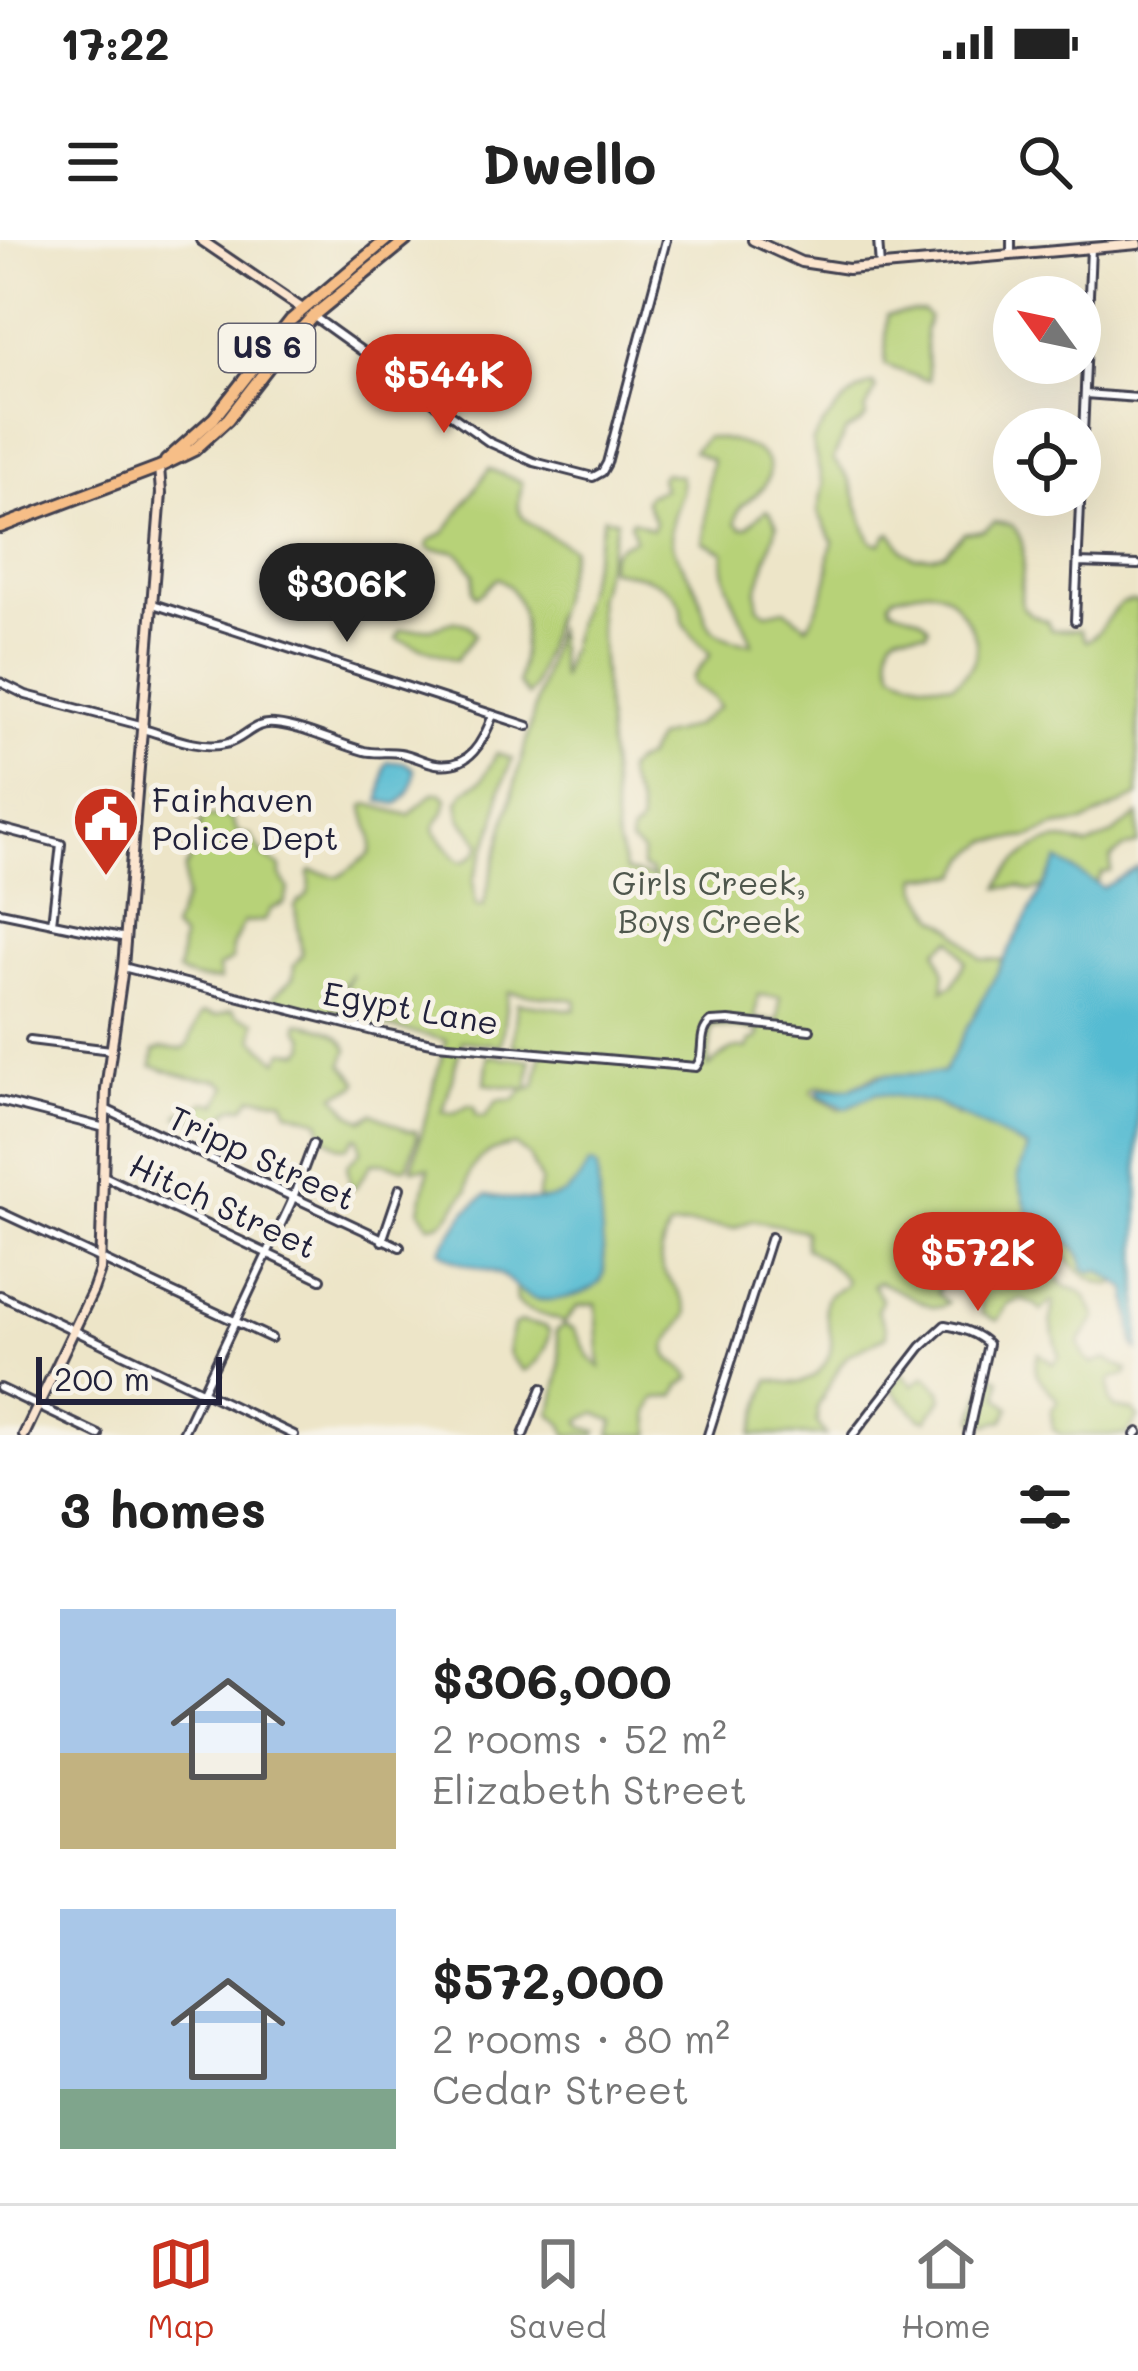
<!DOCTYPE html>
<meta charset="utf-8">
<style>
body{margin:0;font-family:Mali,sans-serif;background:#f2f2f2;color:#222;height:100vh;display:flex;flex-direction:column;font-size:45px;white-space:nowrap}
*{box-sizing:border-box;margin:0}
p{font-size:39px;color:#767676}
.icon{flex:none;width:66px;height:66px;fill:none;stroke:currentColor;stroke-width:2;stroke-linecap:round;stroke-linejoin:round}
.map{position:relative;height:1195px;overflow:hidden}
.panel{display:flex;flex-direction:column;background:#fff;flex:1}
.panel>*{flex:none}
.needle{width:78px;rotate:303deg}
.tools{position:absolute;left:993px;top:36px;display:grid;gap:24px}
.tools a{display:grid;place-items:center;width:108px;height:108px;border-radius:50%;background:#fff;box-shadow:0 12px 48px #0002;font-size:60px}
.scale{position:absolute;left:36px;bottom:30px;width:186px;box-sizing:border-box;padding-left:12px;border:6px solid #22223b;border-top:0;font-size:33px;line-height:42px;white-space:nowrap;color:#22223b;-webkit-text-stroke:9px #f7f3e8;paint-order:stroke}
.price{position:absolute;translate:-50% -102px;padding:0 27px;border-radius:42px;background:#c8321e;color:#fff;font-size:39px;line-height:78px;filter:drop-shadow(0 3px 6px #0008)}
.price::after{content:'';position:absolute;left:50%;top:72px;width:36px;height:27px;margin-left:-18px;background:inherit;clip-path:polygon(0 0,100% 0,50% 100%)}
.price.current{background:#222;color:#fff}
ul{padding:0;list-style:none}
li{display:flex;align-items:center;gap:36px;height:300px;padding:0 60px}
li span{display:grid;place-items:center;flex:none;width:336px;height:240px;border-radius:0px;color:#555}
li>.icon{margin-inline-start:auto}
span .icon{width:144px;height:144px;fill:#fffc;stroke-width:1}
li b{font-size:51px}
h2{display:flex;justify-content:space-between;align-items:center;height:144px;padding:0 60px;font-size:51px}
.status{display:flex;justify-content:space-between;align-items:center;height:84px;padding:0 60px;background:#fff;direction:ltr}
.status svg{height:33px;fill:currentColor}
header{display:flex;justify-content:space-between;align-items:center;height:156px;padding:0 60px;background:#fff;font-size:54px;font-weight:700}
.dock{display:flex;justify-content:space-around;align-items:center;height:168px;border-top:3px solid #e0e0e0;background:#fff;font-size:33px;color:#767676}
.dock a{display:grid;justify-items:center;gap:6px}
.dock .current{color:#c8321e}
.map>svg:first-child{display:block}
.green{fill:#b7d278;stroke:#6c7a5a;stroke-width:3;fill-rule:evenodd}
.water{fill:#54bbd2;stroke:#3b6e86;stroke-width:3}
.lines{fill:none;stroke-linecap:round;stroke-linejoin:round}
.minor-casing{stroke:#403f50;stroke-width:12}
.tertiary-casing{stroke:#403f50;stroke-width:12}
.secondary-casing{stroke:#403f50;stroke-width:14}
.trunk-casing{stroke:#403f50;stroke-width:16}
.minor{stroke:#fff;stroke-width:6}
.tertiary{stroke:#fff;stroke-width:6}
.secondary{stroke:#fbe5cf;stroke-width:8}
.trunk{stroke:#f6be87;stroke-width:10}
.labels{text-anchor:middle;stroke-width:10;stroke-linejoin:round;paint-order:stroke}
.shield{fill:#f7f3e8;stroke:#62616f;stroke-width:3}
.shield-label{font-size:30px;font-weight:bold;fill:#22223b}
.poi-label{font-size:33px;fill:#22223b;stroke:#f7f3e8;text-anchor:start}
.park-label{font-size:33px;fill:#4f574d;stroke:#f7f3e8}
.street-label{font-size:33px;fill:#22223b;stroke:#f7f3e8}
</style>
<div class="status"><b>17:22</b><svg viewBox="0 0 49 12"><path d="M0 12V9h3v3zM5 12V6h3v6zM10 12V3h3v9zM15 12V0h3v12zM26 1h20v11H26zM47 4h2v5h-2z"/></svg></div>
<header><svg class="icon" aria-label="menu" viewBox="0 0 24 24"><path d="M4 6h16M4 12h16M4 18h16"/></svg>Dwello<svg class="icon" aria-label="search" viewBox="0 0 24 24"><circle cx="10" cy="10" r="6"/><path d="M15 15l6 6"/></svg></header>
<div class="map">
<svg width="1138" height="1195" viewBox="0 0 1138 1195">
<rect width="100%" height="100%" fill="#f7f3e8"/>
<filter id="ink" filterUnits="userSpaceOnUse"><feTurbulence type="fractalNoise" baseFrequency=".00833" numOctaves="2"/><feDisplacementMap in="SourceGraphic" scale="24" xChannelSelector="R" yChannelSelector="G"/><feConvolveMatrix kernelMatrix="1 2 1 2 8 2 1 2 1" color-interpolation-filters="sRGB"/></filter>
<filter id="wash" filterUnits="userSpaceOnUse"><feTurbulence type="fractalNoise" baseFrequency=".004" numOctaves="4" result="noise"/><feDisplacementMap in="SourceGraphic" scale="48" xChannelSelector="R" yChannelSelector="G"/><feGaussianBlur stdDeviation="2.7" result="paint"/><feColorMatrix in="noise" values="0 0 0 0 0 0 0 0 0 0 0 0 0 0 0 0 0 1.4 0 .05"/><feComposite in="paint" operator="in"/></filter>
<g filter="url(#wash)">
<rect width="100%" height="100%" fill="#ede5c8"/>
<!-- green -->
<path class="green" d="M923,71l6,6 -4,14 4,49h-4l-40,-15 2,-50z
M873,143l3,6 -11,22 1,6 -4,5 -17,10 -12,28c7,7 15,15 18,24 4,9 15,52 21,57 2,2 6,2 9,3l6,-10 5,-1 12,18 10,6 19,-1 11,-3 20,-20 20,-3 11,-8 17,3c22,24 5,53 10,82l8,7 17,7 4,9h29l6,11c22,-9 23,-45 52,-39v194l-55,27 -29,4 -23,10 -42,4 -20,16 -10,18 -41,2 1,13 18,28 16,10 28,31 22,1 4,5 -59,107 -12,4 -58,-2 -27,14 -32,-2 -6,3 -1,4 28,16 39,-17 56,11 22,13h11l59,32 -3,53 6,12 1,13 9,5 6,-2c18,8 34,21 41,40l12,1 17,12 -2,3c-34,-1 -45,-31 -71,-45 -8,2 -14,8 -13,17l20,10 14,19 16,5 7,7 9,20 -17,25 6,15 7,6 14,-5 22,11 -2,5 -13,3 -4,4 1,19 5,7 19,3 4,7 -12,17h-63l-10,-5 -2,-19 7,-11c-13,-17 -30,-24 -19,-47l14,11 6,-8 -8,-35 3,-19h-4l-9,9 -5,-6 -15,-6 -14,6 -10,16 -15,-7 -3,-20 -14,-10 -23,-3 -5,12 10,10 -6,4h-8l-54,-25 -6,3 9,15 -5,11 9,17v8l-38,19 -7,9 -24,44v14l9,13h-74l17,-55c22,2 35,9 52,-11 25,-29 -5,-55 7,-73 2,-2 14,-9 17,-10l1,-6 -17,-17 -24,-15v-17l-52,-11 -19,8 -44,-3 -21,3c-23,52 7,43 19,85 -5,14 -29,29 -19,44 7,9 16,10 22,21l-11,8 -5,10 -20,3 -6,13 2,23h-41l4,-14 -19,-8 -15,8 3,6 14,4 -1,4h-29l-4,-10 -13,-12c6,-10 11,-49 10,-61 -1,-7 -3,-14 -4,-21l8,-6 10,4 16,29 10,9 -4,-63 -18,2 -14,17c-16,-10 -35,-7 -48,-22 -5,-32 16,-58 21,-89 2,-11 -1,-19 4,-30l-12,-26 -14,-11c-26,4 -49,16 -47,45 -14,14 -17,35 -39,35l-9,-15 9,-42 -17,1 34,-129 -110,-25 16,-42 -14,22 -5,18c-20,-1 -40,-12 -60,-11l1,-6 19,-18 1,-13 8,-10 -7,-48 3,-5c14,-6 12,-15 11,-29l2,-2 28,6 31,-23c7,-18 -5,-30 -6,-48l4,-2 41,11 24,-22h9l5,6 -3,13 -10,15 1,5 22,28 6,2c8,-5 16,-9 18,-19l-20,-24 -3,-17 7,-11 17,-11 15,-27 15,6 -12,32 -4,30 -23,59 3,26 7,1 73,-280 5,52 43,-162 13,3 -20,79 19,238 10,34 28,7 -4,-7 -8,-3v-16l-12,-9 1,-10 8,-6c5,-27 -13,-36 -13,-57l8,-7 11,-5 12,-20 37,-12 25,-19 -6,-9 -20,-14 -1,-6 18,-23c-8,-11 -21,-20 -26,-32 -4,-11 1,-9 -4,-20 -13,-25 -47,-29 -71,-34 0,-22 10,-23 26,-30l-5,-16 2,-3 20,9 3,-7 -10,-22 3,-5 15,-6 -3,-11 3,-5 17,3c6,19 -9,34 -9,54 -1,24 17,40 26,60 5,10 6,26 12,35 9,14 28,17 43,18 -10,-30 -32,-57 -28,-91l-21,-10c7,-28 1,-53 9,-82l-19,-9 13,-14c21,2 80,12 59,47 -10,18 -28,15 -29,39l6,5 5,-1 19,-17 4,2 7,13 -20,65 1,17 9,6 18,-4 22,17c8,-11 21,-42 22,-56 0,-12 -1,-16 4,-28l-15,-30 5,-28 -11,-41c13,-24 36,-50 61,-60zM926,349c20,0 27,11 38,27 20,26 16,49 -11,68 -20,0 -41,-3 -59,-13 -4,-12 -8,-25 0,-37l7,-3 26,1 2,-4c-8,-16 -24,-14 -38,-21l-1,-6 4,-5zM952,699l14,22 -13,24 -10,5 2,-17 -8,-23zM508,752l68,8 -1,10 -58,-7 -4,43 29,4 -7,36 -12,5 -9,9h-16l-13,17 -8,-1 -3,-10 -6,-1 -14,8 -11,-1 19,-71 39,4zM758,755l22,2 -2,24 -23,-2zM712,786l48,5 -3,8 -7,2 -3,8c-17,-5 -25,9 -39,18z
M489,229l33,13c0,9 -6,20 -2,30 5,12 40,30 52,36l-23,88 -15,50 -6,10 -10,-12c5,-33 16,-85 -20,-106 -10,5 -12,16 -22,18l-3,-5 1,-17 -12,-18 -8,-5 -22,-1 -5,-4 2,-5 16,-9z
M455,381l13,4 7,10 -19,25 -60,-21 5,-9 33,-2z
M1138,575v29l-16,5 -11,9v13l-9,2 -5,10 -46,2 -20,6 -12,-5 -20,2c7,-24 43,-52 70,-47 7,1 12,4 19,5l25,-12z
M205,576l26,2 7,15 12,2 14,21 17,11v9l8,13 -5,15 -13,5 -7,12 -20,1 -12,25v13l-14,8 2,12c-14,1 -31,-1 -42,-8l4,-34 -10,-9 13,-30v-30l15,-24v-22z
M232,770l6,6 17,5 -1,18 24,22 6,-10 17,1 5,-6 -1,-9 -7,-8v-6c20,3 41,7 50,26l-5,15 15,18 -3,5 -20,8 15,18 13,7 10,-7 35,18h8l1,6 -9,28 -5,3 -19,-5h-12l-17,25 -4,1 -4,-24 14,-14 -2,-13 -3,-1 -8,10 -10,-1 -15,-10 -4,-16 -31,-9 -5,-11 -30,-3 -9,10c-15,-2 -14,6 -24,13l-31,-1 -11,-3 3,-4 17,-2 5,-8 15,2 9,-18 -9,-6 -28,-2 -38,-12 2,-15 8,-3 21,1 5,-4 12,-30 4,-2 12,3z
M488,816l43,4 -3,29 -43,-5z
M520,1082l24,4 5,4c0,17 -9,34 -25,41 -20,-19 -18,-17 -11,-45z
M902,1133l11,12 12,-9 16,15 1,7 -15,22 -6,-1 -30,-30z
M988,1135l8,1 4,3 -1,18 11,11 -6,12 -17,5 -12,-4 -1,-4z"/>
<!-- water -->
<path class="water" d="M388,522h16l10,7c1,14 -5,28 -17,35l-17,-3 5,-35z
M1058,620l45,28 35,-21v483l-4,-4 -7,-57 -28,-19 -8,2 -7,-3c1,-19 -22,-33 -38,-40l-11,6c-2,-6 -17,-54 -17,-58 1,-9 7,-20 9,-29l-92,-45 -58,-10 -31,15 -26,-13 -2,-5 33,-2 32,-13 60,-2z
M589,924h5l3,4 7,93c0,8 1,12 -3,19 -8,15 -53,24 -70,18 -12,-5 -19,-17 -30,-23 -21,-10 -44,-7 -61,-25l27,-40 19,-15c24,4 55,11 78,-1 12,-7 18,-20 25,-30z"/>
</g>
<g filter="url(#ink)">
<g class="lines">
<defs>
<path id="minor" d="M878,0l2,27
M1011,0v15
M1085,154l53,4
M1078,323l60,2
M153,364l375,122
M1075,381l16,-373
M0,442l26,13 118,31
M143,489c25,7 56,21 82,15 19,-4 28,-23 50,-20 30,3 60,19 89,27 12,3 24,0 36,2 13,2 24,9 36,11 34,5 47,-22 57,-49
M0,588l61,16 -9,79
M0,672l126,26
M123,727l250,64 64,13 259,23c11,-13 0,-33 15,-45l18,-1 81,9
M30,800l81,10
M0,861l105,27
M105,869l295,138
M104,936l217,103
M0,972l271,126
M382,1001l18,-53
M0,1055l294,140
M0,1148l99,47
M182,1195l109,-232 22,-59
M523,1195l19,-47
M708,1195l63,-198
M853,1195l68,-88 24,-22c14,2 34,9 43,19l-20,91
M1135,1195l3,-3"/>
<path id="tertiary" d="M313,76l176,126 45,20 59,15 9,-5 5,-9 59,-223"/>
<path id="secondary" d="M201,0l103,70
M753,0l48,22 47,7 290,-25
M24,1195l69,-145 7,-20 6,-181 17,-122 38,-474 -2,-26"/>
<path id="trunk" d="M166,221l48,-43 77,-98 95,-80
M0,287l159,-60 35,-17 34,-31 51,-66 34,-37 93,-76"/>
</defs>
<!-- minor casing -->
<use href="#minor" class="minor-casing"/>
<!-- tertiary casing -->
<use href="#tertiary" class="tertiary-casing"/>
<!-- secondary casing -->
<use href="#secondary" class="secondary-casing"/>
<!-- trunk casing -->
<use href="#trunk" class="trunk-casing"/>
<!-- minor -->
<use href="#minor" class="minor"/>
<!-- tertiary -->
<use href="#tertiary" class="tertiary"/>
<!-- secondary -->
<use href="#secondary" class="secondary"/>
<!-- trunk -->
<use href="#trunk" class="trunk"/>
</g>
</g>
<!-- icons -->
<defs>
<symbol id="civic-pin" viewBox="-11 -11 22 30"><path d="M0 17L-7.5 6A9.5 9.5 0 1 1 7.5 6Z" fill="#c8321e" stroke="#f7f3e8"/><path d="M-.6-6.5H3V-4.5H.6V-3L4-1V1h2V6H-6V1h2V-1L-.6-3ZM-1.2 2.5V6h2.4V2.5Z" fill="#fff"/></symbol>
</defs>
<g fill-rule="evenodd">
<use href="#civic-pin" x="68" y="541" width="76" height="104"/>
</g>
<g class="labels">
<!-- shield labels -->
<rect class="shield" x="219" y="84" width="96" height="48" rx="9"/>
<g class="shield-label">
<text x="267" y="118">US 6</text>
</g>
<!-- poi labels -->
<g class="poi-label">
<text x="152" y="572">Fairhaven<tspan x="152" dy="38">Police Dept</tspan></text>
</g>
<!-- park labels -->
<g class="park-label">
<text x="709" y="655">Girls Creek,<tspan x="709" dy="38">Boys Creek</tspan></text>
</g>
<!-- street labels -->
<g class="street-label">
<text transform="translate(411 768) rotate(10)" y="12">Egypt Lane</text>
<text transform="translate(262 918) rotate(25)" y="12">Tripp Street</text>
<text transform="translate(223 966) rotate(25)" y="12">Hitch Street</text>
</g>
</g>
</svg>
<div class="tools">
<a><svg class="needle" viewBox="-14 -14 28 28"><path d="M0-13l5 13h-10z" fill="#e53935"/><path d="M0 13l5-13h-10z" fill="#767676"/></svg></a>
<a><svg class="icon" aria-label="locate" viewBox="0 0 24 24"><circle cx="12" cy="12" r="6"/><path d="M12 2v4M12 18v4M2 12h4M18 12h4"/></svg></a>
</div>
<div class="scale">200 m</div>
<b class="price" style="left:444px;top:196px">$544K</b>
<b class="price current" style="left:347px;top:405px">$306K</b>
<b class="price" style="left:978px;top:1074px">$572K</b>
</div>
<section class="panel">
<h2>3 homes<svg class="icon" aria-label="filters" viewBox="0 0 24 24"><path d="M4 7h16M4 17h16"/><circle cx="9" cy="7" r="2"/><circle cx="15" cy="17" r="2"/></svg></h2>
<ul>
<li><span style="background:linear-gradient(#a9c7e8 60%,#c2b280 0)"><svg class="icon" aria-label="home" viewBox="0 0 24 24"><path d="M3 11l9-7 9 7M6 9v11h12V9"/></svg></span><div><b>$306,000</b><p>2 rooms · 52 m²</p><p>Elizabeth Street</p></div></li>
<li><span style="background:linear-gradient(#a9c7e8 75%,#7fa58c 0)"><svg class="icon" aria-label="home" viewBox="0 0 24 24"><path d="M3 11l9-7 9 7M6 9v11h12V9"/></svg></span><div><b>$572,000</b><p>2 rooms · 80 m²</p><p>Cedar Street</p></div></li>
</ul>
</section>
<nav class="dock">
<a class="current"><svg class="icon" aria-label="map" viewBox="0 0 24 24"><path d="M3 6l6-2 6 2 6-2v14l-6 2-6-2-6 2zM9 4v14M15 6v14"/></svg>Map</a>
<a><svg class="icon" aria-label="saved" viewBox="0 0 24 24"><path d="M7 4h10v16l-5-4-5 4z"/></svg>Saved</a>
<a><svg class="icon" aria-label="home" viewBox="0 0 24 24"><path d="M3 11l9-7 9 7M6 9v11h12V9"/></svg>Home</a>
</nav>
